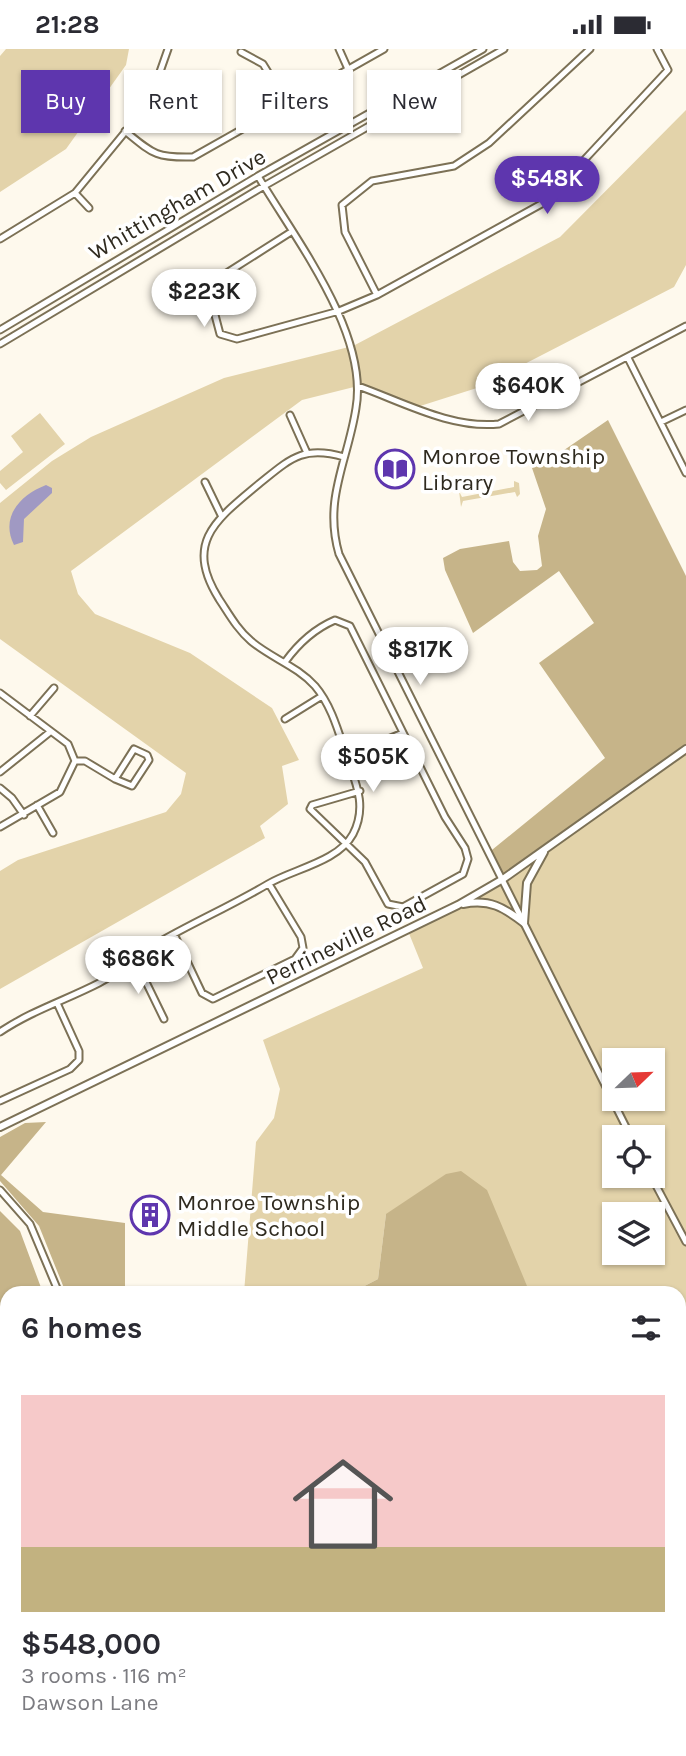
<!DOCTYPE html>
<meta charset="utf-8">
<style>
body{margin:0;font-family:Karla,sans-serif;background:#f2f2f3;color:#2b2b33;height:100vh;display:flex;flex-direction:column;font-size:26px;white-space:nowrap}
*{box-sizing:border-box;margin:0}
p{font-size:23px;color:#7c7c81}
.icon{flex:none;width:38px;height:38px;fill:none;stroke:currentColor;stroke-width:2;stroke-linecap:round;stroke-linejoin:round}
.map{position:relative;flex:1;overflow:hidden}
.drawer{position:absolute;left:0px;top:1237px;width:686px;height:471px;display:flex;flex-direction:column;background:#fff;border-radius:21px 21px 0 0;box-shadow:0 2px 5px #0004}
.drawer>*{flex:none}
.top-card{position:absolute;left:21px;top:21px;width:644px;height:63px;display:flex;gap:14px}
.needle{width:46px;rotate:67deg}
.fabs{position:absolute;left:602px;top:999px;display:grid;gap:14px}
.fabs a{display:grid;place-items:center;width:63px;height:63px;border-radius:0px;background:#fff;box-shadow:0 2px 5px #0004;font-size:35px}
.price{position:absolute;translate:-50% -60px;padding:0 16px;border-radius:24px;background:#fff;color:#222;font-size:23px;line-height:46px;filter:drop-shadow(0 2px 4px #0008)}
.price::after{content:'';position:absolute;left:50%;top:42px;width:21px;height:16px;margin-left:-10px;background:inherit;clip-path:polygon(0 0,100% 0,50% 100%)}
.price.active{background:#5e36ae;color:#fff}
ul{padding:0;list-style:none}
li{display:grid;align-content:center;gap:14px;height:371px;padding:0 21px}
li+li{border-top:2px solid #e1e1e2}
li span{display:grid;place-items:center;height:217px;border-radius:0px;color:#555}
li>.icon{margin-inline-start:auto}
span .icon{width:126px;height:126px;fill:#fffc;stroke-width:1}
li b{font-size:30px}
h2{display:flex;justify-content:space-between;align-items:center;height:84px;padding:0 21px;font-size:30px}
.pill{padding:0 24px;border-radius:0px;background:#fff;box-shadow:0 2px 5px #0004;font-size:24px;line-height:63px}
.pill.active{background:#5e36ae;color:#fff}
.status{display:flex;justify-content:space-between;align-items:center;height:49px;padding:0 35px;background:#fff;direction:ltr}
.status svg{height:19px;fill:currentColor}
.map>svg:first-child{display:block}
.green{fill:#e3d3aa;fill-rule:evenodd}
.forest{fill:#c6b489}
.water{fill:#a099c3}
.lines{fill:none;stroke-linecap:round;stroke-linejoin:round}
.minor-casing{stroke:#7c7156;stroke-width:9}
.tertiary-casing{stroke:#7c7156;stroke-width:10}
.minor{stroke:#fff;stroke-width:5}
.tertiary{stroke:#fff;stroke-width:6}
.labels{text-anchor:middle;stroke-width:7;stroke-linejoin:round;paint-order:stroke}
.street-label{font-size:23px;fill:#2f2a1f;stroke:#fff}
.poi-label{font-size:23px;fill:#2f2a1f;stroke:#fff;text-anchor:start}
</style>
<div class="status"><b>21:28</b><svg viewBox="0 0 49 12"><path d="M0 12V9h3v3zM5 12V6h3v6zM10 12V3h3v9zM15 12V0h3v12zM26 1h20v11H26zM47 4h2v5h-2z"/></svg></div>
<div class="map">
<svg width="686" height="1707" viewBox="0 0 686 1707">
<rect width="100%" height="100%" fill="#fef9ed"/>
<!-- green -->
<path class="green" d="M6,0h123l-3,16 -60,84 -66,43v-136z
M686,61v155l-12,22 -194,100 -63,20 -59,-21 -56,14 -231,171 7,23 17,20 95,39 82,55 27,52 -17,6 6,38 -28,22 5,12 -265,151v-118l18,-11 148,-48 15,-18 5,-21 -186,-134v-136l52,-42 39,-24 133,-59 129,-32 207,-109z
M40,364l25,31 -59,46 -6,-7v-12l23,-19 -12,-16z
M514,432l5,2 1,11 -3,3 -2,-5 -52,9 -2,6 -2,-16 3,6 52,-10z
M686,699v594l-7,3v-52h-149l-11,-24 -133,-55 -8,65 -27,14h-107l12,-151 18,-24 6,-29 -17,-49 160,-72 -15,-37 93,-50zM614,1012h39v38h-39zM614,1088h39v39h-39zM614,1166h39v38h-39z"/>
<!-- forest -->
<path class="forest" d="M608,371l78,156v172l-185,133 -14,-27 118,-96 -66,-95 55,-40 -35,-52 -86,62 -28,-63 -2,-12 17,-9 49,-8 4,21 7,9 17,-1 5,-4 -4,-30 8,-27 -14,-41 19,-9z
M46,1073l-45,53 42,37 82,11v70h-59l-27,-67 -39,-45v-44l25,-14z
M461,1122l26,19 43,103h-179l27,-14 8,-65 60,-40z
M0,1162l20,20 23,62h-36v457h184l-15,2 -5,4h-171z
M686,1293v330h-7v-327z
M206,1701h206l2,6h-205z"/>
<!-- water -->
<path class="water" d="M46,436l6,3v5l-28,26 -1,23 -9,3c-14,-28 6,-50 32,-60z"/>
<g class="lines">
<defs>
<path id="minor" d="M339,0l9,20
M241,3l22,12 24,39
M125,82c28,23 31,27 68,26l191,-108
M258,127c37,63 111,157 98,232 -8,53 -33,91 -17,146l292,583
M75,144l14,15
M291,183l-77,49 -4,15 10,38 17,5 102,-28 38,-16 168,-93 123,-132 -11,-21
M0,190l75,-46 74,-90 19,-54
M377,246l-32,-63 -3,-27 30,-24 82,-15 35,-23 101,-94
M0,281l258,-154 225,-127
M0,295l264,-158 240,-137
M628,309l58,115
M358,337c45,16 93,43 141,38l187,-98
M290,366l17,38
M661,373l25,-12
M205,433l16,33
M285,613c13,-18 29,-33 50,-42l15,6 95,191 20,31 3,11 -5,15 -60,33 -15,-3 -23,-42 -55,-53 2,-4 48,-14
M0,644l68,51 7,17 -15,31 -60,35
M30,667l24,-28
M285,670l37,-23
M134,700l13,6 2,5 -17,26 -17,-7z
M346,707l57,-23
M75,712h10l30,18
M0,723l50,-40
M0,739l12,10 12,17
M37,756l16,28
M174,885l28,59 11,6 82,-40 8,-11 -2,-11 -32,-53
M131,912l14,19 19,39
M0,983c31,-21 66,-32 99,-49 21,-11 37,-27 57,-39 36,-21 75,-38 112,-60 25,-15 70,-22 85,-50 13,-25 5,-46 -4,-71 -9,-25 -16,-56 -34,-77 -18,-20 -44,-28 -64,-45 -14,-12 -22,-27 -32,-42 -36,-57 -2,-80 41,-116 30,-24 43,-38 84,-26
M0,1052l70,-32 9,-9v-9l-22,-48
M651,1127l35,66
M0,1141l30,34 29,69
M679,1690h7
M141,1701l1,6
M480,1701l2,6
M493,1707l17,-6"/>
<path id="tertiary" d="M463,855c27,-5 40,3 61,19
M524,874l3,-40 17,-31
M0,1078l458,-222 45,-26 183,-130"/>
</defs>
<!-- minor casing -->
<use href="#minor" class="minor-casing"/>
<!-- tertiary casing -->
<use href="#tertiary" class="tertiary-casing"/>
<!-- minor -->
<use href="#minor" class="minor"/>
<!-- tertiary -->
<use href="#tertiary" class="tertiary"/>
</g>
<!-- icons -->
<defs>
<symbol id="library-ring" viewBox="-11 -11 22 22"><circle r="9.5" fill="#fff" stroke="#5e36ae" stroke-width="1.5"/><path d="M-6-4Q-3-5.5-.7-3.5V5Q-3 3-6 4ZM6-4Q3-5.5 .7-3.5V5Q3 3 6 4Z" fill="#5e36ae"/></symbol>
<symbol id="building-ring" viewBox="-11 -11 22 22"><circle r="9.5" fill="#fff" stroke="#5e36ae" stroke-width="1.5"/><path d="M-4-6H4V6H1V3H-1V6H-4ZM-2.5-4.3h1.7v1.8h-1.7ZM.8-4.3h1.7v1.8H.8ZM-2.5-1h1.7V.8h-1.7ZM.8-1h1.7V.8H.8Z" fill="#5e36ae"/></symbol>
</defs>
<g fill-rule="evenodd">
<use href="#library-ring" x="373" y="398" width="44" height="44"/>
<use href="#building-ring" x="128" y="1144" width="44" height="44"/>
</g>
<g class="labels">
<!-- street labels -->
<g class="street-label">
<text transform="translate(177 155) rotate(-30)" y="8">Whittingham Drive</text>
<text transform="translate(346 891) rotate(-26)" y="8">Perrineville Road</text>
</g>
<!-- poi labels -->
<g class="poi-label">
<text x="422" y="415">Monroe Township<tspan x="422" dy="26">Library</tspan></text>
<text x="177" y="1161">Monroe Township<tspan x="177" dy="26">Middle School</tspan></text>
</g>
</g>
</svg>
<div class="fabs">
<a><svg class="needle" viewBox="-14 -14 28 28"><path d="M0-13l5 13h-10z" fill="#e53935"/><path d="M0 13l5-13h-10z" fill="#7c7c81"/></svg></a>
<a><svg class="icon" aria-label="locate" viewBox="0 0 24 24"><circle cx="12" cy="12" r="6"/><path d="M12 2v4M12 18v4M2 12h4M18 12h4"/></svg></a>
<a><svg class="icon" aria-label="layers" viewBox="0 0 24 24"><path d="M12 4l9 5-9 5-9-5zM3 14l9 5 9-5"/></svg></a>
</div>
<b class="price active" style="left:547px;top:167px">$548K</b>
<b class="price" style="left:204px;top:280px">$223K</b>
<b class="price" style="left:528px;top:374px">$640K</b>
<b class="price" style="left:420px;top:638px">$817K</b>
<b class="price" style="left:373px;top:745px">$505K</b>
<b class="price" style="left:138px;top:947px">$686K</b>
<div class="top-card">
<a class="pill active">Buy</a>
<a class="pill">Rent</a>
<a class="pill">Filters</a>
<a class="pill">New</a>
</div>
<section class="drawer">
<h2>6 homes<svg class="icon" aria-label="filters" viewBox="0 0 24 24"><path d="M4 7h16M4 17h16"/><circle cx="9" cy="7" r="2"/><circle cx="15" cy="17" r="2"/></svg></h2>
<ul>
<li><span style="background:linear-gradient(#f6c9c9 70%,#c2b280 0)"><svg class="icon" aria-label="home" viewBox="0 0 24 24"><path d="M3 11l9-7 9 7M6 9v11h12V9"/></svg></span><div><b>$548,000</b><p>3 rooms · 116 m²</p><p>Dawson Lane</p></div></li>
</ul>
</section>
</div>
